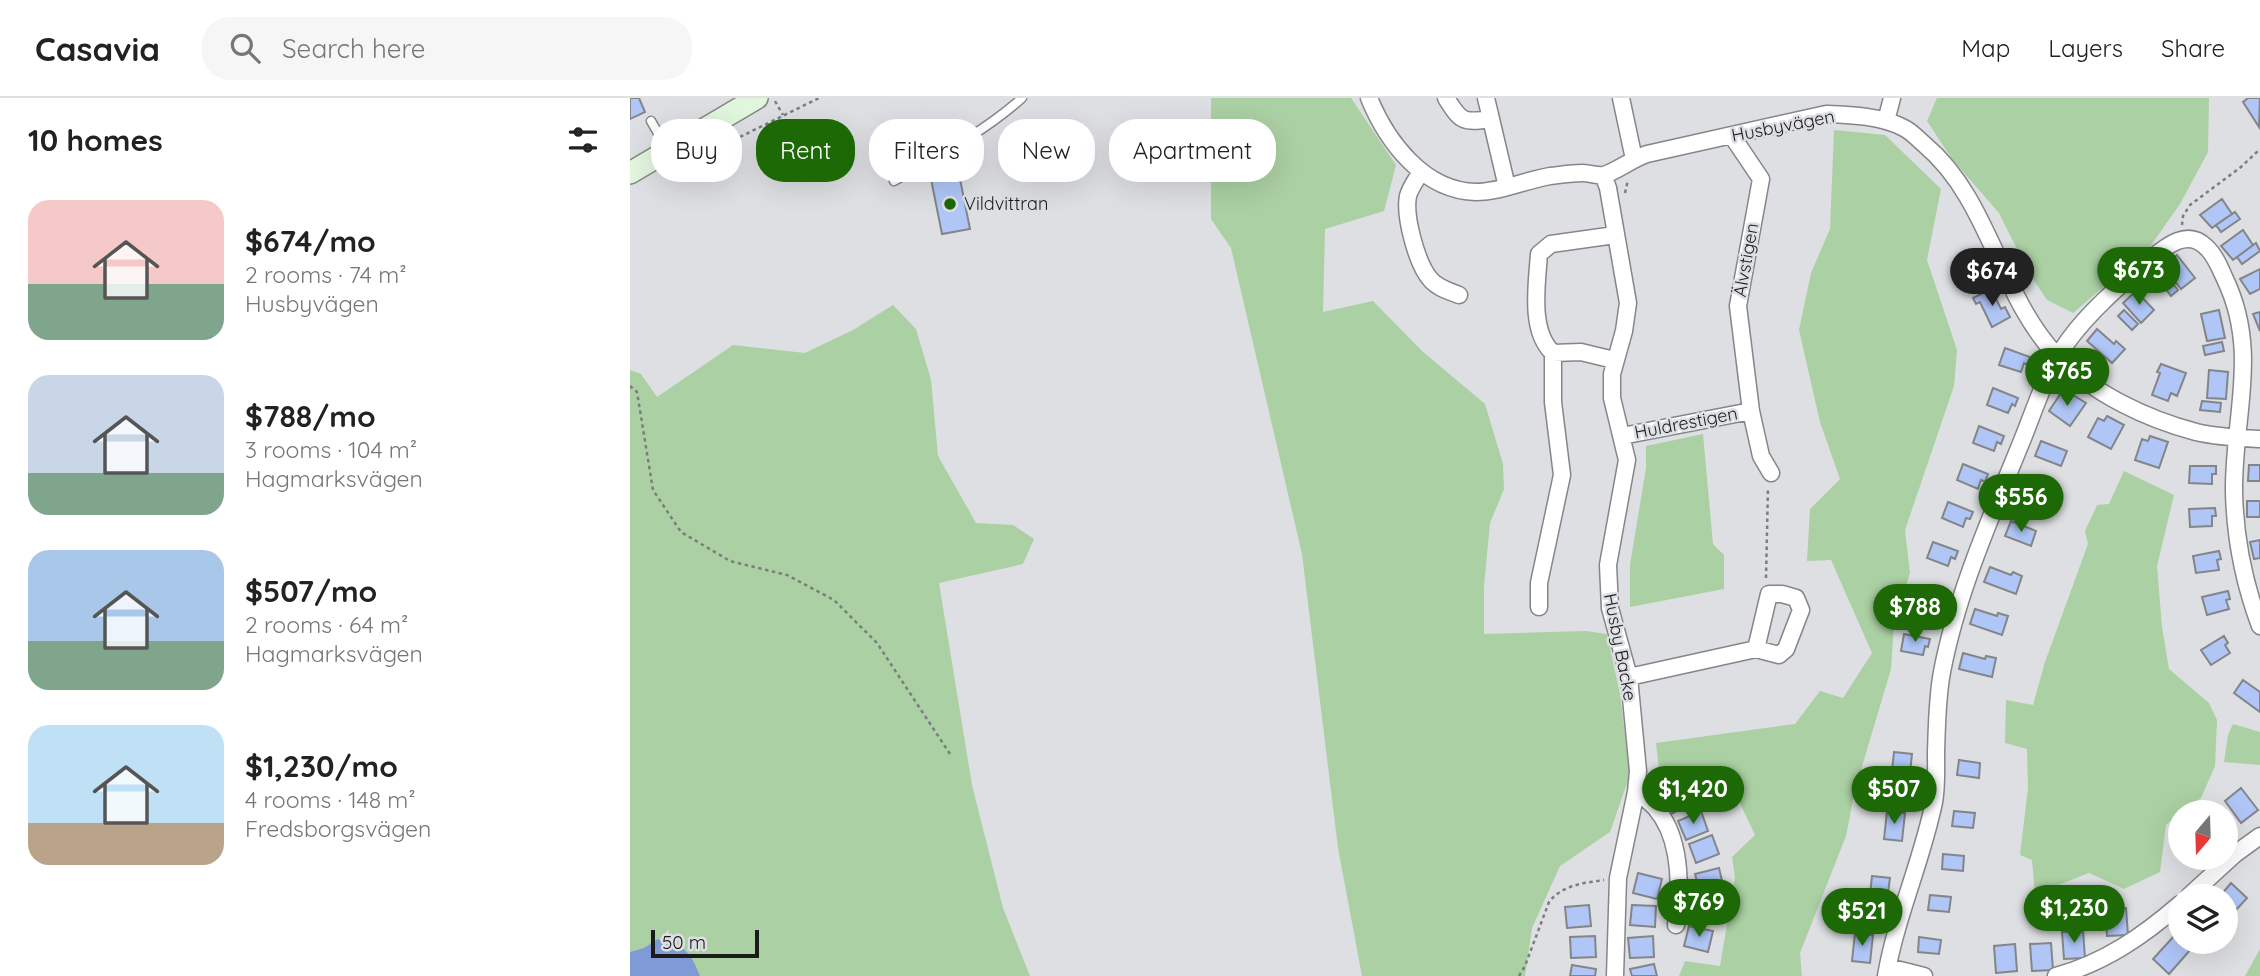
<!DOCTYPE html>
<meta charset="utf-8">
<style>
body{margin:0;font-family:Quicksand,sans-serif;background:#f6f6f6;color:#222;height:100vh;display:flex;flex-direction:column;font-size:26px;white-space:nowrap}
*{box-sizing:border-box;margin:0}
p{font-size:23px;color:#767676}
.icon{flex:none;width:38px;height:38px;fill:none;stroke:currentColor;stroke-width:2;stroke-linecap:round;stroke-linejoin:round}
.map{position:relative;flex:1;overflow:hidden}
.sheet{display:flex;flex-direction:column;background:#fff;width:630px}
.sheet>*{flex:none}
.banner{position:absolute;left:21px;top:21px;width:665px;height:63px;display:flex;gap:14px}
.needle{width:46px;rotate:199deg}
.controls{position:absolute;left:1538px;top:702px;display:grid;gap:14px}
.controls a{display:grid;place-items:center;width:70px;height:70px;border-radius:50%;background:#fff;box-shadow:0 7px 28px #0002;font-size:35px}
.scale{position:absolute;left:21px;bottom:18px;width:108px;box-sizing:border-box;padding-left:7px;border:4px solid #1b1b1c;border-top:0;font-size:19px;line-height:24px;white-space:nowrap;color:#1b1b1c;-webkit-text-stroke:5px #dddfe2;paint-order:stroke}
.price{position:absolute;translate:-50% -60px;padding:0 16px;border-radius:24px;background:#1d6906;color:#fff;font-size:23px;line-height:46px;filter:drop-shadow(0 2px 4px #0008)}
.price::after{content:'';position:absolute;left:50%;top:42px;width:21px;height:16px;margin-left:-10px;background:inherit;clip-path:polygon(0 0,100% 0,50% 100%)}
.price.current{background:#222;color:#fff}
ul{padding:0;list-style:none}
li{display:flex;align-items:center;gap:21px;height:175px;padding:0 28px}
li span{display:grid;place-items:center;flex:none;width:196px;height:140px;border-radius:21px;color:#555}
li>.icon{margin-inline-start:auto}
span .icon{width:84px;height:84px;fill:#fffc;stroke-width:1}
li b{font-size:30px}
h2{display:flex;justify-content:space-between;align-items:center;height:84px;padding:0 28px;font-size:30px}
.chip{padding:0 24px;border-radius:28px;background:#fff;box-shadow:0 7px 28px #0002;font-size:24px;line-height:63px}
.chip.current{background:#1d6906;color:#fff}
header{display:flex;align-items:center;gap:42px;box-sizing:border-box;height:98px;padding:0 35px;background:#fff;border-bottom:2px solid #e0e0e0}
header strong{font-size:33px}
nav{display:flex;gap:38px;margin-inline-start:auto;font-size:24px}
.search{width:490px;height:63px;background:#f6f6f6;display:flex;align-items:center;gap:18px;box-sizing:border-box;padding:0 24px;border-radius:28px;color:#767676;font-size:26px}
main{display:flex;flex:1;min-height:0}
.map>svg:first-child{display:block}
.green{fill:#abd0a3}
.water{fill:#809ad5}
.building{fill:#afc6f7;stroke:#838588;stroke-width:2}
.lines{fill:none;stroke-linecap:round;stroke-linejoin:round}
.service-casing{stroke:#858689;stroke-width:11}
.minor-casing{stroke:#858689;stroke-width:19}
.secondary-casing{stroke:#858689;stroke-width:24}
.path{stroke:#7c7d7f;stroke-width:2.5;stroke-dasharray:3.5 3.5;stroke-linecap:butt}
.service{stroke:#fff;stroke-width:8}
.minor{stroke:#fff;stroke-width:16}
.secondary{stroke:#e2f6de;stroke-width:21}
.poi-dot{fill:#1d6906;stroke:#dddfe2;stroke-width:2.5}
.labels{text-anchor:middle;stroke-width:5;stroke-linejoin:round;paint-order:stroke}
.street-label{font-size:18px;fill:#1b1b1c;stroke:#dddfe2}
.poi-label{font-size:18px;fill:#1b1b1c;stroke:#dddfe2;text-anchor:start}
</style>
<header>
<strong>Casavia</strong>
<div class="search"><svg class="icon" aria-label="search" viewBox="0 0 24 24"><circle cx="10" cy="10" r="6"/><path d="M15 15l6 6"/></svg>Search here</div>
<nav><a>Map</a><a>Layers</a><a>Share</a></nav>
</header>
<main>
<section class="sheet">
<h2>10 homes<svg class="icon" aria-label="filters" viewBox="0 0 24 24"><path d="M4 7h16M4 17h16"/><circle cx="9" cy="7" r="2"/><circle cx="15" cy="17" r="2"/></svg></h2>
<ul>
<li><span style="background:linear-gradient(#f6c9c9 60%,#7fa58c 0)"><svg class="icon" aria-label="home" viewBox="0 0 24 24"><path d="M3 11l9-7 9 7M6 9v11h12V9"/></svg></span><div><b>$674/mo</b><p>2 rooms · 74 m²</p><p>Husbyvägen</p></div></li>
<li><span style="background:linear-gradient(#c9d6e8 70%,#7fa58c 0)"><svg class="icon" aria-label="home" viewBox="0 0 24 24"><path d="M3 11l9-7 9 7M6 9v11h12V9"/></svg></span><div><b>$788/mo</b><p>3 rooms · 104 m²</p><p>Hagmarksvägen</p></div></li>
<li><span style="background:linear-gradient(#a9c7e8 65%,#7fa58c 0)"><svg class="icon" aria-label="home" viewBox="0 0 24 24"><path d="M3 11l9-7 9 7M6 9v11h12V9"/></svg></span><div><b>$507/mo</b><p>2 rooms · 64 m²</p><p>Hagmarksvägen</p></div></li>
<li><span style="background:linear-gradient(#bfe0f5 70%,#b9a48a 0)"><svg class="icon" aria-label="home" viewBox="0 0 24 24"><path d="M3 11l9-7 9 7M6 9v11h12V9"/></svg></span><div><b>$1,230/mo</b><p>4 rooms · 148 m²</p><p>Fredsborgsvägen</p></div></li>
</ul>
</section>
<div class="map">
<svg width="1630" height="878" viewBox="0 0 1630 878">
<rect width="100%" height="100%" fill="#dddfe2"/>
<!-- green -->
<path class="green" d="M581,0h140l45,67 -12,46 -59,18 -2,83 50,-11 49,50 63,53 18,60 1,25 -14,34 -6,63v48l102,-3 21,3 13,60 10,81 -20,57 -50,34 -28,62 -7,48h-163l-24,-128 -36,-294 -71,-306 -20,-29z
M1307,0h272l-1,54 -28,52 -31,44 -76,65 -26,-13 -18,-27 -30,-60 -47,-54 -25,-38z
M1204,32l51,5 56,54 -14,71 30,90 -3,36 -49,144 5,43 -16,51 -3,45 -36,121 -9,46 -46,117 2,23h-123l6,-15 35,5 15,-89 -3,-20 23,-22 -19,-40 -76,-17 -4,-35 139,-19 25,-33 23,7 29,-45 -41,-93 -24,1 3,-52 30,-30 -20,-57 -21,-92 12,-57 19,-44z
M263,207l23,24 15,51 7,76 38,67 37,2 21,14 -11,25 -84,19 33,202 31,123 27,68h-400v-606l11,4 16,23 76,-52 72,8 48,-23z
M1073,336l10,110 11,11v34l-94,18v-42l16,-97v-22z
M1494,373l50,24 -17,71 5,61 7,42 40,34 8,17 -2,46 -14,32 -35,27 -6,47 -36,17 -35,-16 -54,21 -3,-34 -12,-5 8,-67 -1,-39 -22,-6 1,-43 27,5 12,-43 43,-118 -3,-13 12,-26 12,-1z
M1603,626l27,8v33l-36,-3 4,-27z
M1630,851v27h-15z"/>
<!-- water -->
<path class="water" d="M28,841c26,6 32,12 42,37h-70v-24l14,-4z"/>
<!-- building -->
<path class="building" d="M0,0h9l6,14 -15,7z
M1618,0h12l-1,29 -16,-25z
M329,76l11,55 -28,5 -11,-55z
M1592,101l10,15 -20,14 -12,-13z
M1605,114l5,7 -19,13 -5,-7z
M1613,132l10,15 -20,15 -12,-14z
M1626,145l4,8 -18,13 -5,-7z
M1547,157l18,23 -14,11 -18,-23z
M1630,171v20l-10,5 -10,-15z
M1536,177l12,15 -7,6 -12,-16z
M1361,191l10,20 4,-2 5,10 -18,10 -12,-25 -4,2 -3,-6z
M1506,193l18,19 -13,13 -18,-20z
M1494,212l14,14 -6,6 -14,-14z
M1589,212l6,28 -18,3 -6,-27z
M1630,214v19l-7,-17z
M1467,231l17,15 2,-3 9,8 -13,14 -25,-22z
M1592,244l2,9 -19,4 -2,-9z
M1375,250l25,9 -3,8 -3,-2 -3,9 -22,-7z
M1531,266l25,9 -9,23 -6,-3 -3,8 -16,-6 8,-22 -3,-1z
M1579,272l19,2 -2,27 -19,-1z
M1363,290l25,10 -3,8 -3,-2 -4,9 -21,-8z
M1431,295l6,4 3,-4 16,10 -16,23 -21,-15z
M1572,303l19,2 -1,9 -20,-2z
M1477,318l17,9 -13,24 -23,-12 10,-19 6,3z
M1349,328l25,10 -3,8 -4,-2 -3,9 -21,-8z
M1520,338l18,6 -9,26 -24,-8 7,-21 6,2z
M1411,343l26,10 -6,15 -26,-10z
M1333,366l25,10 -3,8 -4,-2 -3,9 -21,-9z
M1619,367h11v16h-12z
M1560,368h26v8h-4v10l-23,-1z
M1397,381l25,10 -6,15 -26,-10z
M1617,403h13v16h-13z
M1318,404l25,10 -3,7 -4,-1 -3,9 -21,-9z
M1585,410l1,8h-4v10l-22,1 -1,-18z
M1381,423l25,10 -5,15 -26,-10z
M1630,442v18l-6,1 -4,-17z
M1303,444l25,9 -3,8 -4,-2 -3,9 -21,-8z
M1589,453l2,8 -4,1 2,10 -23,3 -3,-17z
M1360,469l21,8 2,-3 9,4 -6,18 -32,-12z
M1288,488l25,7 -3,8 -3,-1 -3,9 -22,-6z
M1598,493l2,8 -4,1 3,9 -22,6 -5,-18z
M1345,511l22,7 1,-3 10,3 -6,19 -32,-11z
M1274,536l26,5 -2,8 -3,-1 -2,9 -22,-4z
M1594,538l4,7 -3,2 5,8 -19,12 -10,-15z
M1333,555l22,6 1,-3 10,2 -4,19 -33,-8z
M1613,582l17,12v20l-26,-19z
M1264,654l18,2 -3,28 -18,-2z
M1329,662l21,3 -1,15 -22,-3z
M1049,688l10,19 -22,11 -10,-18z
M1611,690l17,22 -17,13 -16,-22z
M1071,713l7,20 -22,9 -8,-19z
M1257,713l18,2 -3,28 -18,-2z
M1324,713l21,2 -2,15 -21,-2z
M1082,737l7,19 -23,9 -7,-19z
M1313,756l21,2 -1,15 -21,-2z
M1089,770l5,21 -24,5 -5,-20z
M1008,775l24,6 -5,20 -24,-6z
M1242,778l18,2 -4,29 -17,-3z
M1601,785l16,15 -21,23v-25h-6z
M1300,797l21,2 -2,15 -21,-2z
M1063,799l25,3 -2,20 -25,-2z
M959,807l2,21 -24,2 -2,-21z
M1002,807l24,1 -1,21 -25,-2z
M1496,810l2,27 -21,1 -2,-27z
M1059,828l24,5 -5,21 -24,-6z
M1453,833l2,27 -21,1 -2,-27z
M1225,835l18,2 -3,28 -18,-2z
M1545,837l16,14 -22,25 -16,-15z
M965,838l1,21 -25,1 -1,-21z
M1023,838l1,21 -24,1 -2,-20z
M1289,839l22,3 -2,14 -21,-2z
M1421,845l2,27 -21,1 -2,-27z
M1385,846l2,27 -21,2 -2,-27z
M1024,866l3,12h-25l-2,-7z
M942,867l24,4 -1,7h-25z"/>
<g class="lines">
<defs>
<path id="service" d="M21,23l16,28
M264,83c44,-25 90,-49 128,-83"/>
<path id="minor" d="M739,0c18,44 55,93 107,94 25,0 50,-12 74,-16 10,-1 22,-3 32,-3 7,0 15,3 22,2 13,-4 28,-16 43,-21l179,-40c26,1 55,2 78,14 8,4 14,11 21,17 65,55 74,150 132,211 36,38 90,63 139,76 21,5 43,6 64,7
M816,0c15,24 17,25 45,21l16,68
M856,0l5,21
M991,0l13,61
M1256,23l6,-23
M1102,38l29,43 -23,127 13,105 10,45 10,17
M791,74c-5,8 -11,16 -13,24 -4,20 9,69 23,84 7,8 18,11 28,15
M973,77l5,13 20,115 -4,28 -12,43v24l15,62 -19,105 2,43 19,69 9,94 -2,21 -18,86 -3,98
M984,262l-33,-8 -28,1c-24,-22 -16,-69 -14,-99l12,-10 64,-9
M992,338l129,-25
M909,509v-24l23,-108 -9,-73v-49
M999,579l127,-28 23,6 7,-6 15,-39 -5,-12 -14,-4h-13l-13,55
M1006,694c46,26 46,87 40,133
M1559,798l46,-42 25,-18
M1258,869l36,9
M1256,878c10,-59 36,-115 48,-174 3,-16 2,-33 2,-50 1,-26 1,-54 6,-80 15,-79 49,-155 79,-229 14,-34 25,-72 47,-102 21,-29 51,-55 79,-79 16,-13 39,-35 59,-15 9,8 14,21 19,32 35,73 8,137 9,213 1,47 10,91 26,134
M1426,878c48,-13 87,-40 124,-72"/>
<path id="secondary" d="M0,75l127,-75"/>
</defs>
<!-- service casing -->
<use href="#service" class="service-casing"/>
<!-- minor casing -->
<use href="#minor" class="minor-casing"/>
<!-- secondary casing -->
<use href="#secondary" class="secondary-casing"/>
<!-- path -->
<path class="path" d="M145,3l8,14
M41,73l148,-73
M995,95l3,-13
M1552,127l1,-9 7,-11 51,-38 19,-18
M0,288l7,6 16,98 28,42 49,29 57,14 47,25 43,43 73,111
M1136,480l2,-91
M889,878l6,-10 24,-64c13,-17 35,-19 55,-22"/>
<!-- service -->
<use href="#service" class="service"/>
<!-- minor -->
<use href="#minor" class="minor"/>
<!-- secondary -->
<use href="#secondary" class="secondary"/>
</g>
<!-- markers -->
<circle class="poi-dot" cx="320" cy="106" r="7"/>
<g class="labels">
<!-- street labels -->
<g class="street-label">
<text transform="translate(1153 28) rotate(-11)" y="6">Husbyvägen</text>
<text transform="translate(1116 162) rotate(-80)" y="6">Älvstigen</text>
<text transform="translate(1056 325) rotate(-11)" y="6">Huldrestigen</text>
<text transform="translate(990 549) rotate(79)" y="6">Husby Backe</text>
</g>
<!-- poi labels -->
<g class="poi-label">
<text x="334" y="112">Vildvittran</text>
</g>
</g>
</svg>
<div class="controls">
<a><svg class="needle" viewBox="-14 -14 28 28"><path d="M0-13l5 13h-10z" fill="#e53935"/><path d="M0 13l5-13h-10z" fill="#767676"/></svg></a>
<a><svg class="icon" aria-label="layers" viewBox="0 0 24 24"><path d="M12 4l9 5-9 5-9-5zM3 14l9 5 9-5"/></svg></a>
</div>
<div class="scale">50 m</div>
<b class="price" style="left:1509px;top:209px">$673</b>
<b class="price current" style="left:1362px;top:210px">$674</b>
<b class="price" style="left:1437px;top:310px">$765</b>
<b class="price" style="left:1391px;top:436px">$556</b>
<b class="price" style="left:1285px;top:546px">$788</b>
<b class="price" style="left:1063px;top:728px">$1,420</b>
<b class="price" style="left:1264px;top:728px">$507</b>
<b class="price" style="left:1069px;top:841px">$769</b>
<b class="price" style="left:1444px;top:847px">$1,230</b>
<b class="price" style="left:1232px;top:850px">$521</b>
<div class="banner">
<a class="chip">Buy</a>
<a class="chip current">Rent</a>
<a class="chip">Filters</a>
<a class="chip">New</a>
<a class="chip">Apartment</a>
</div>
</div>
</main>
